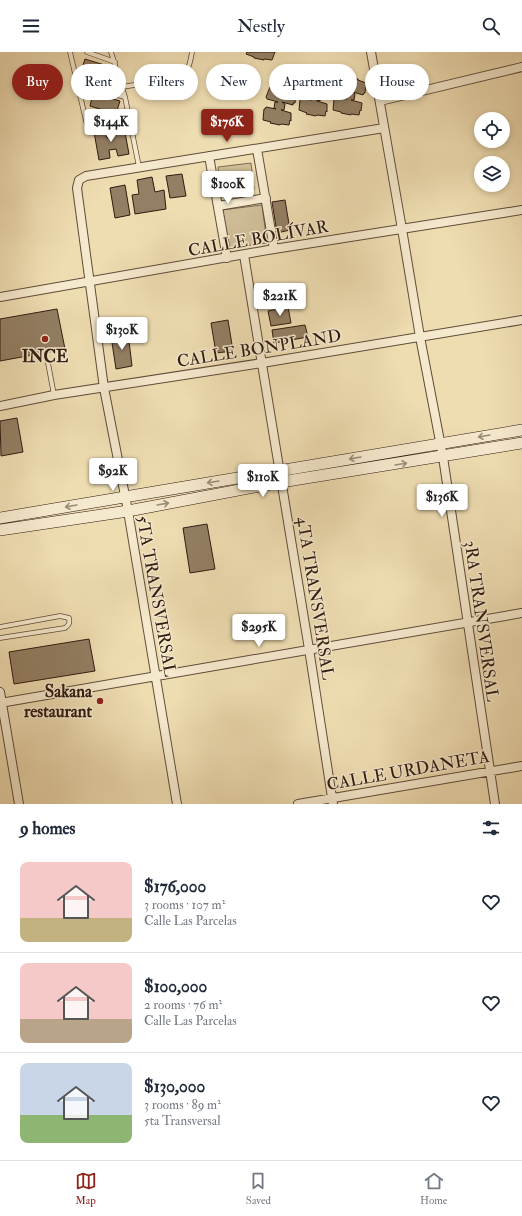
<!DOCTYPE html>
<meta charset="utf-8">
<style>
body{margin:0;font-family:"IM FELL Double Pica",serif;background:#f6f6f7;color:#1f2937;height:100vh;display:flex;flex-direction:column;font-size:15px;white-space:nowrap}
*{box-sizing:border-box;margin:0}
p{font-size:13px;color:#747a83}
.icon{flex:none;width:22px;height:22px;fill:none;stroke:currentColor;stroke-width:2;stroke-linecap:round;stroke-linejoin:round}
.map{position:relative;height:752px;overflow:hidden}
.sheet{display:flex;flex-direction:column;background:#fff;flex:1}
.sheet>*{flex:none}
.banner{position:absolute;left:12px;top:12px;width:498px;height:36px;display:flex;gap:8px}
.buttons{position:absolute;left:474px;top:60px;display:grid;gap:8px}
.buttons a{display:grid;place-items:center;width:36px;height:36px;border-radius:50%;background:#fff;box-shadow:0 2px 6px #0003;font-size:20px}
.price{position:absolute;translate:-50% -34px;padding:0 9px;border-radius:4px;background:#fff;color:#222;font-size:13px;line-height:26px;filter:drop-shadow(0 1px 2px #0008)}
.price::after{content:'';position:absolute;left:50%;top:24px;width:12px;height:9px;margin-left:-6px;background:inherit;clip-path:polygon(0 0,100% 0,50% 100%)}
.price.current{background:#8f2418;color:#fff}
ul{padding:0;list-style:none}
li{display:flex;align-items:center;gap:12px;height:100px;padding:0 20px}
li+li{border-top:1px solid #e0e1e3}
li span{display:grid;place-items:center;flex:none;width:112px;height:80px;border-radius:8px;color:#555}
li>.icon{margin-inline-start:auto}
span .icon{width:48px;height:48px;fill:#fffc;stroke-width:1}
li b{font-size:17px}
h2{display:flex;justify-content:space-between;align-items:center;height:48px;padding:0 20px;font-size:17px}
.tag{padding:0 14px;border-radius:18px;background:#fff;box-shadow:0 2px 6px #0003;font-size:14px;line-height:36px}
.tag.current{background:#8f2418;color:#fff}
header{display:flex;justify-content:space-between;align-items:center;height:52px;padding:0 20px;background:#fff;font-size:18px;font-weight:600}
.tabs{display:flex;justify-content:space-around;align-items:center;height:56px;border-top:1px solid #e0e1e3;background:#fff;font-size:11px;color:#747a83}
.tabs a{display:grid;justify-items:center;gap:2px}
.tabs .current{color:#8f2418}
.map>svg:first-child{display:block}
.green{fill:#cebc96;stroke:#7e6b53}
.building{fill:#937f64;stroke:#2f1a10}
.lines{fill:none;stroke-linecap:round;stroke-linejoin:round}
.lane-casing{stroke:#5f4b38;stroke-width:5.5}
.street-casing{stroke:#5f4b38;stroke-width:10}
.secondary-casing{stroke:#2f1a10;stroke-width:12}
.lane{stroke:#f5e9cd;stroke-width:4}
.street{stroke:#f5e9cd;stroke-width:8}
.secondary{stroke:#f5e9cd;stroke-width:11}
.oneway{stroke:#9c8c78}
.poi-dot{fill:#8f2418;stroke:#f5e9cd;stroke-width:1.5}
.labels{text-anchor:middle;stroke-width:3;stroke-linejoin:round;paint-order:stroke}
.street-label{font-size:17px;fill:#2f1a10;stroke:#f5e9cd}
.poi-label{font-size:17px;font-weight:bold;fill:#2f1a10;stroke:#f5e9cd}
</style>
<header><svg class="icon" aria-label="menu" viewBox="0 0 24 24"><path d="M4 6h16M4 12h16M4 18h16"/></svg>Nestly<svg class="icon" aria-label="search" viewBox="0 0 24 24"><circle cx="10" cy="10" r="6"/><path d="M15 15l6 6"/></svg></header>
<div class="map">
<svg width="522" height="752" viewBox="0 0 522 752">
<rect width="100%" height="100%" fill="#efddb2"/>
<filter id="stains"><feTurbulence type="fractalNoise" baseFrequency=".005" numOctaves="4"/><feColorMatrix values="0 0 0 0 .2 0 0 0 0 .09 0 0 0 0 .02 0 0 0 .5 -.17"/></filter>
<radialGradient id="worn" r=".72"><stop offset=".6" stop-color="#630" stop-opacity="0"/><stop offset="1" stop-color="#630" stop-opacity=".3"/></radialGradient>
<!-- green -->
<path class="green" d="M251,111l3,26 -33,5 -3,-27z
M262,153l5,38 -39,5 -6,-38z"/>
<!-- building -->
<path class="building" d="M247,0h28l-3,8 -8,-1v1l-10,-2v-1l-8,-3z
M85,7l26,8 -3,12 -27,-8z
M314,25l10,3v1l7,2v11h-2v2l-11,-2 3,1 -1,6 -3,-1v1l10,3v8l-1,-1 -1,5 -8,-1 -1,1 -10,-2 1,-1 -8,-3 1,-10 1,-2 11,2 -2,-1 1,-6h3l-11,-3 1,-2h-2l4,-10 8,1z
M340,25l8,1v-1l10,2v1l8,3 -1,10h-1l-1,2 -10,-3 2,2 -1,6h-3l11,3 -1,8 -1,-1 -1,5 -8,-1v1l-10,-2v-1l-8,-2 1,-11h1l1,-2 11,2 -3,-1 1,-6h3l-10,-3v-8l1,1z
M270,35l8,1v-1l10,2v1l8,2 -1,11h-2v2l-11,-3 3,2 -1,6h-3l10,3v8l-1,-1 -1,5 -8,-1 -1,1 -10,-2 1,-1 -8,-2 1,-11h1l1,-2 10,2 -2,-1 1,-6h3l-11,-3 -1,-2z
M93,41l27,8 -4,13 -26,-8z
M124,75l5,27 -11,2 -2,-7 -7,1 1,8 -11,2 -5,-28 11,-2 2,8 7,-2 -2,-7z
M182,122l4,22 -16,2 -4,-22z
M152,125l3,15 9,-2 2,19 -31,5 -3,-19 7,-1 -2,-14z
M125,133l5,30 -15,3 -5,-30z
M285,148l5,30 -13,3 -5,-31z
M288,255l3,16 -20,3 -3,-15z
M57,257l8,40 -65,12v-42z
M228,268l5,31 -17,2 -5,-30z
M305,273l3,12 -34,6 -2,-13z
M128,281l4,33 -16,3 -5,-33z
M17,366l6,34 -22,4 -1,-35z
M207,472l8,45 -25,4 -7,-45z
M89,587l6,32 -81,13 -5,-32z"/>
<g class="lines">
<defs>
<path id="lane" d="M70,0l16,69
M87,0l28,10
M111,0l14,45 14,70
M77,33l48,12
M122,35l55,-9c12,-6 13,-14 15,-26
M48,311l6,32
M0,575l60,-11 9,2c1,5 0,7 -4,10l-65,10"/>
<path id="street" d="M371,0l31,177 18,108 23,120 52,347
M380,49l142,-34
M257,97l17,100
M209,104l18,102
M218,154l48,-8
M244,203l65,394 24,155
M0,245l274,-48 248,-39
M0,354l54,-11 208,-32 260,-43
M0,640l19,112
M0,651l522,-90
M177,752l-49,-293 -24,-123 -27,-200 2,-8 7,-4 298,-48
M298,752l224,-38"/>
<path id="secondary" d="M0,466l522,-88
M0,478l128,-19 153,-29 241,-39"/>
</defs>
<!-- lane casing -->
<use href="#lane" class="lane-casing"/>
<!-- street casing -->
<use href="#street" class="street-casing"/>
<!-- secondary casing -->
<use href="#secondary" class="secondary-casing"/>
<!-- lane -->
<use href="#lane" class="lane"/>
<!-- street -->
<use href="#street" class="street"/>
<!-- secondary -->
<use href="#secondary" class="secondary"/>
</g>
<!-- one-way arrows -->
<defs><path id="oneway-shaft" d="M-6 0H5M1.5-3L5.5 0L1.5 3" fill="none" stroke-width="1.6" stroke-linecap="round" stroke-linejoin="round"/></defs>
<g class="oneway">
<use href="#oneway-shaft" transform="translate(484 384) rotate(170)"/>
<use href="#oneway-shaft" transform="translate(355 406) rotate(170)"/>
<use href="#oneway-shaft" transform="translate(401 412) rotate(-9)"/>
<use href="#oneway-shaft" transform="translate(213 430) rotate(171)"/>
<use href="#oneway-shaft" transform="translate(163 452) rotate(-10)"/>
<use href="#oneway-shaft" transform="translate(71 454) rotate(170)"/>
</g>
<!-- markers -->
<g class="poi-dot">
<circle cx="45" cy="287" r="4"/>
<circle cx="100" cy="649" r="4"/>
</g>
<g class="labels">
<!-- street labels -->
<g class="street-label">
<text transform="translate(258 186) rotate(-10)" y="6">CALLE BOLÍVAR</text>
<text transform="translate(259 296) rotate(-9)" y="6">CALLE BONPLAND</text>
<text transform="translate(157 544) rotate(80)" y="6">5TA TRANSVERSAL</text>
<text transform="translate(316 546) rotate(81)" y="6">4TA TRANSVERSAL</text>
<text transform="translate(482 569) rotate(82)" y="6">3RA TRANSVERSAL</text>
<text transform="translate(408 718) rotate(-10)" y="6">CALLE URDANETA</text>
</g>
<!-- poi labels -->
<g class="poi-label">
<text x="45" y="310">INCE</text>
<text x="92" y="645" text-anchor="end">Sakana<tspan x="92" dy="20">restaurant</tspan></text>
</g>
</g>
<rect width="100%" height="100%" filter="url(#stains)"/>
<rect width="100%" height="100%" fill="url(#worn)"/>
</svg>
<div class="buttons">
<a><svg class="icon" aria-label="locate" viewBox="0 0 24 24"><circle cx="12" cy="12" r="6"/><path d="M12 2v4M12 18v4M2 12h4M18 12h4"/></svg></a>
<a><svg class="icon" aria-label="layers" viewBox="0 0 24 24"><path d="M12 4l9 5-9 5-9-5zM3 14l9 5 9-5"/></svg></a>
</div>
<b class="price" style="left:111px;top:91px">$144K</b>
<b class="price current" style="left:227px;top:91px">$176K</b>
<b class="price" style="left:228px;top:153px">$100K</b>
<b class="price" style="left:280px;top:265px">$221K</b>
<b class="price" style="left:122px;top:299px">$130K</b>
<b class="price" style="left:113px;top:440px">$92K</b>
<b class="price" style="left:263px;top:446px">$110K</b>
<b class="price" style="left:442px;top:466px">$136K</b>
<b class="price" style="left:259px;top:596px">$295K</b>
<div class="banner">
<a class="tag current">Buy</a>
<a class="tag">Rent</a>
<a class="tag">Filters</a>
<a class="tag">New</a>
<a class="tag">Apartment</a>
<a class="tag">House</a>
</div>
</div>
<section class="sheet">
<h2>9 homes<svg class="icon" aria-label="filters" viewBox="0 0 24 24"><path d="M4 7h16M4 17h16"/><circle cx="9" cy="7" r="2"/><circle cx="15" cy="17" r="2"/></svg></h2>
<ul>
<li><span style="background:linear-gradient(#f6c9c9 70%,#c2b280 0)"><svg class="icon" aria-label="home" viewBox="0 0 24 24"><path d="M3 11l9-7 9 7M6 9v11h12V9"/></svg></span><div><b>$176,000</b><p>3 rooms · 107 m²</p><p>Calle Las Parcelas</p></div><svg class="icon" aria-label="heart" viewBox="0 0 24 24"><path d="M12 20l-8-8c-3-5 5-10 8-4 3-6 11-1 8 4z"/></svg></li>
<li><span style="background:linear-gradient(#f6c9c9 70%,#b9a48a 0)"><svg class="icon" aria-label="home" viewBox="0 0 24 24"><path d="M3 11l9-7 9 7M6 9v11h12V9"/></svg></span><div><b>$100,000</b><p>2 rooms · 76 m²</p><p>Calle Las Parcelas</p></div><svg class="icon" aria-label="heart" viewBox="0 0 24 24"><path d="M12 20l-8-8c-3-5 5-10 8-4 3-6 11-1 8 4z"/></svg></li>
<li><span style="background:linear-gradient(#c9d6e8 65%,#8fb573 0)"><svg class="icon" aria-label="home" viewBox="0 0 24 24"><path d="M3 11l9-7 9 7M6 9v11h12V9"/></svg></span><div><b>$130,000</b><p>3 rooms · 89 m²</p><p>5ta Transversal</p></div><svg class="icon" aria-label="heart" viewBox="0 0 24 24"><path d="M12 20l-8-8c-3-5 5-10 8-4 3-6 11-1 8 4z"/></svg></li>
</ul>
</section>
<nav class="tabs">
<a class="current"><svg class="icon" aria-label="map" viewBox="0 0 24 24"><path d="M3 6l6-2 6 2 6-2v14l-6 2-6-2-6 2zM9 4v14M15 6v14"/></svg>Map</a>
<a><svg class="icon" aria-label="saved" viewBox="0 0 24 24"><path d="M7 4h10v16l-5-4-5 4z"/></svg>Saved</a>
<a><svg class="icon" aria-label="home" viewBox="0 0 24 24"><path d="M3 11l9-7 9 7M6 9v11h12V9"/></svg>Home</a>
</nav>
